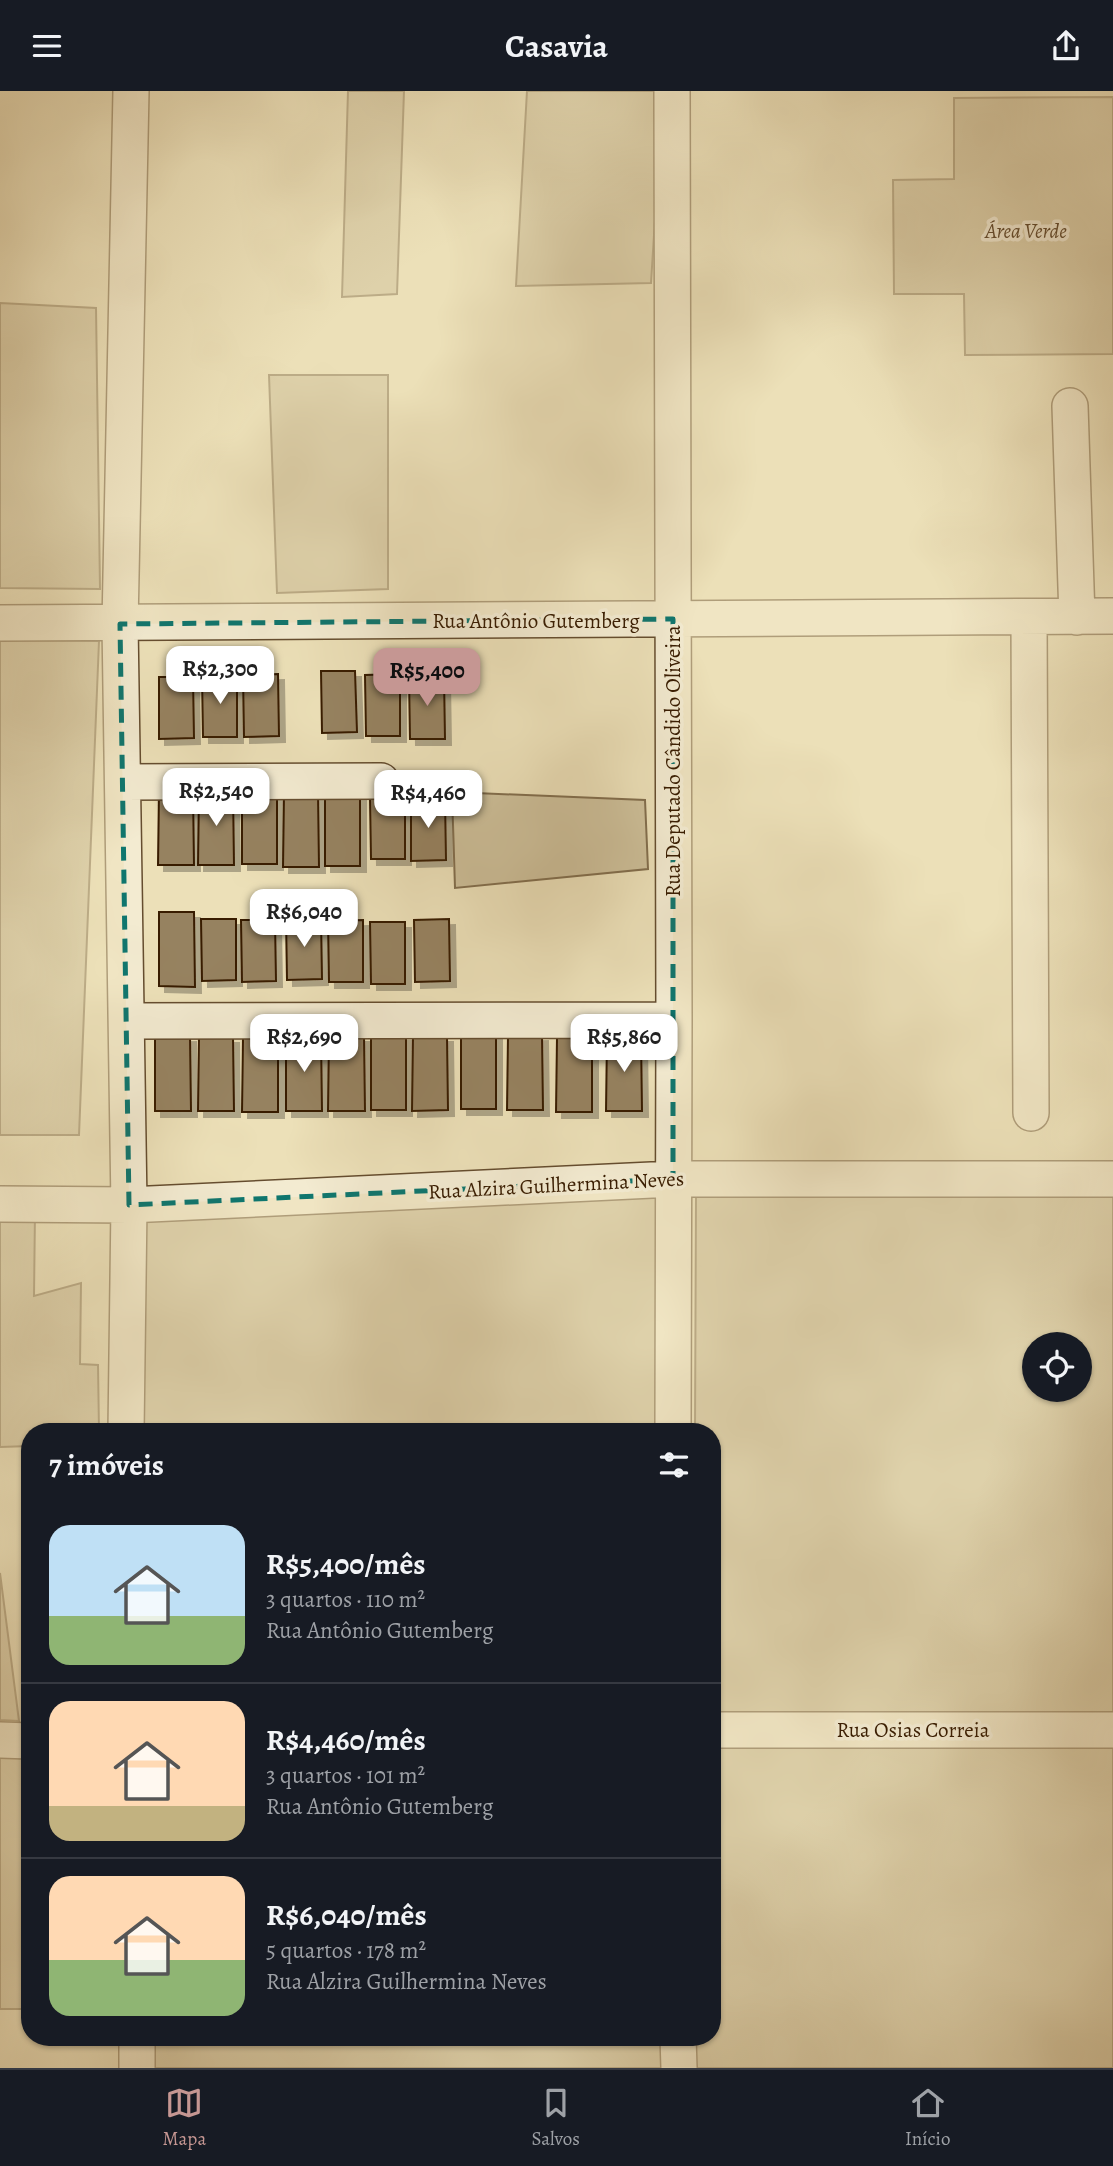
<!DOCTYPE html>
<html lang="pt">
<meta charset="utf-8">
<style>
body{margin:0;font-family:Alegreya,serif;background:#242831;color:#f1f3f6;height:100vh;display:flex;flex-direction:column;font-size:26px;white-space:nowrap}
*{box-sizing:border-box;margin:0}
p{font-size:23px;color:#9ea1a6}
.icon{flex:none;width:38px;height:38px;fill:none;stroke:currentColor;stroke-width:2;stroke-linecap:round;stroke-linejoin:round}
.map{position:relative;flex:1;overflow:hidden}
.panel{position:absolute;left:21px;top:1332px;width:700px;height:623px;display:flex;flex-direction:column;background:#171b24;border-radius:28px;box-shadow:0 2px 5px #0004}
.panel>*{flex:none}
.fabs{position:absolute;left:1022px;top:1241px;display:grid;gap:14px}
.fabs a{display:grid;place-items:center;width:70px;height:70px;border-radius:50%;background:#171b24;box-shadow:0 2px 5px #0004;font-size:35px}
.price{position:absolute;translate:-50% -60px;padding:0 16px;border-radius:14px;background:#fff;color:#222;font-size:23px;line-height:46px;filter:drop-shadow(0 2px 4px #0008)}
.price::after{content:'';position:absolute;left:50%;top:42px;width:21px;height:16px;margin-left:-10px;background:inherit;clip-path:polygon(0 0,100% 0,50% 100%)}
.price.selected{background:#c59692;color:#111}
ul{padding:0;list-style:none}
li{display:flex;align-items:center;gap:21px;height:175px;padding:0 28px}
li+li{border-top:2px solid #363941}
li span{display:grid;place-items:center;flex:none;width:196px;height:140px;border-radius:21px;color:#555}
li>.icon{margin-inline-start:auto}
span .icon{width:84px;height:84px;fill:#fffc;stroke-width:1}
li b{font-size:30px}
h2{display:flex;justify-content:space-between;align-items:center;height:84px;padding:0 28px;font-size:30px}
header{display:flex;justify-content:space-between;align-items:center;height:91px;padding:0 28px;background:#171b24;font-size:32px;font-weight:700}
.menu{display:flex;justify-content:space-around;align-items:center;height:98px;border-top:2px solid #363941;background:#171b24;font-size:19px;color:#9ea1a6}
.menu a{display:grid;justify-items:center;gap:4px}
.menu .selected{color:#c59692}
.map>svg:first-child{display:block}
.green{fill:#cdbf99;stroke:#826e4d;stroke-width:2;fill-rule:evenodd}
.building{fill:#968260;stroke:#381c01;stroke-width:2;filter:url(#shadow)}
.lines{fill:none;stroke-linecap:round;stroke-linejoin:round}
.minor-casing{stroke:#654d2f;stroke-width:38}
.minor{stroke:#f3ebd1;stroke-width:35}
.marked{fill:none;stroke:#0f766e;stroke-width:5;stroke-dasharray:14 9;stroke-linejoin:round}
.labels{text-anchor:middle;stroke-width:7;stroke-linejoin:round;paint-order:stroke}
.park-label{font-size:21px;font-style:italic;fill:#654d2f;stroke:#f3ebd1}
.street-label{font-size:21px;fill:#381c01;stroke:#f3ebd1}
</style>
<header><svg class="icon" aria-label="menu" viewBox="0 0 24 24"><path d="M4 6h16M4 12h16M4 18h16"/></svg>Casavia<svg class="icon" aria-label="share" viewBox="0 0 24 24"><path d="M12 15V3M7 8l5-5 5 5M5 13v7h14v-7"/></svg></header>
<div class="map">
<svg width="1113" height="1977" viewBox="0 0 1113 1977">
<defs>
<filter id="shadow"><feDropShadow dx="6" dy="6" stdDeviation="0" flood-color="#0004"/></filter>
</defs>
<rect width="100%" height="100%" fill="#ece0b8"/>
<filter id="stains"><feTurbulence type="fractalNoise" baseFrequency=".00286" numOctaves="4"/><feColorMatrix values="0 0 0 0 .2 0 0 0 0 .09 0 0 0 0 .02 0 0 0 .5 -.17"/></filter>
<radialGradient id="worn" r=".72"><stop offset=".6" stop-color="#630" stop-opacity="0"/><stop offset="1" stop-color="#630" stop-opacity=".3"/></radialGradient>
<!-- green -->
<path class="green" d="M348,0h56l-7,203 -55,3z
M527,0h136l-12,192 -135,3z
M1113,6v257l-148,1 -1,-61h-70l-1,-114 61,-1v-81z
M0,212l96,5 4,281 -100,-1z
M269,284h119v214l-111,4z
M0,549l99,1 -20,494h-79z
M452,701l193,8 3,69 -193,19z
M663,1100v240h-524l3,-212z
M1113,1100v521l-401,2v-283h-17l1,-234zM1034,1253h46v45h-46z
M0,1120h35l-1,85 47,-13 -1,81 18,1 1,66h-69v15l-30,1z
M0,1482l19,148 -19,-1z
M712,1654l401,1v322h-418l-1,-31h18z
M0,1659l30,1v258h-30z
M147,1946h518v31h-519z"/>
<!-- building -->
<path class="building" d="M321,580h34l2,61 -35,1z
M278,583l1,62 -35,1 -1,-62z
M400,583v62h-34l-1,-61z
M237,584v62h-34l-1,-61z
M444,585l1,63h-35l-1,-62z
M159,586h34l1,61 -35,1z
M159,699h34l1,75h-36z
M199,699h34l1,75h-36z
M242,699h35v74h-35z
M360,700v75h-35v-74z
M318,701l1,75h-36l1,-74z
M405,706v62h-34l-1,-61z
M445,707l1,62 -35,1v-62z
M159,821h35l1,75 -36,-1z
M321,826l1,62 -35,1 -1,-62z
M201,828h35v61l-34,1z
M449,828l1,62 -35,1 -1,-62z
M241,829h34l1,61 -34,1z
M363,829v62h-34l-1,-61z
M370,831h35v62h-34z
M461,943h35v75h-35z
M371,944h35v75h-35z
M542,944l1,75h-36l1,-74z
M190,945l1,75h-36v-74z
M321,945l1,75h-36v-74z
M329,945h35l1,75h-37z
M413,945h34l1,74 -36,1z
M641,945l1,75h-36l1,-74z
M199,946h34l1,74h-36z
M278,946v75h-36l1,-74z
M592,946v75h-36l1,-74z"/>
<g class="lines">
<defs>
<path id="minor" d="M672,0l2,929 -1,411
M1070,315l7,211
M1029,526l2,496
M0,532l1113,-7
M123,691l258,-1
M127,930l547,-1
M0,1113l129,1 544,-26h440
M126,1340l3,-226 -9,-581 11,-533
M712,1639h401
M0,1649l30,1
M678,1946l1,31
M137,1977v-31"/>
</defs>
<!-- minor casing -->
<use href="#minor" class="minor-casing"/>
<!-- minor -->
<use href="#minor" class="minor"/>
</g>
<!-- marked area -->
<path d="M0 0H1113V1977H0ZM673,528v560l-544,26 -9,-581z" fill="#ece0b8" fill-opacity=".55" fill-rule="evenodd"/>
<path class="marked" d="M673,528v560l-544,26 -9,-581z"/>
<g class="labels">
<!-- park labels -->
<g class="park-label">
<text x="1026" y="147">Área Verde</text>
</g>
<!-- street labels -->
<g class="street-label">
<text x="536" y="537">Rua Antônio Gutemberg</text>
<text transform="translate(673 670) rotate(-90)" y="7">Rua Deputado Cândido Oliveira</text>
<text transform="translate(556 1094) rotate(-3)" y="7">Rua Alzira Guilhermina Neves</text>
<text x="913" y="1646">Rua Osias Correia</text>
</g>
</g>
<rect width="100%" height="100%" filter="url(#stains)"/>
<rect width="100%" height="100%" fill="url(#worn)"/>
</svg>
<div class="fabs">
<a><svg class="icon" aria-label="locate" viewBox="0 0 24 24"><circle cx="12" cy="12" r="6"/><path d="M12 2v4M12 18v4M2 12h4M18 12h4"/></svg></a>
</div>
<b class="price" style="left:220px;top:615px">R$2,300</b>
<b class="price selected" style="left:427px;top:617px">R$5,400</b>
<b class="price" style="left:216px;top:737px">R$2,540</b>
<b class="price" style="left:428px;top:739px">R$4,460</b>
<b class="price" style="left:304px;top:858px">R$6,040</b>
<b class="price" style="left:304px;top:983px">R$2,690</b>
<b class="price" style="left:624px;top:983px">R$5,860</b>
<section class="panel">
<h2>7 imóveis<svg class="icon" aria-label="filters" viewBox="0 0 24 24"><path d="M4 7h16M4 17h16"/><circle cx="9" cy="7" r="2"/><circle cx="15" cy="17" r="2"/></svg></h2>
<ul>
<li><span style="background:linear-gradient(#bfe0f5 65%,#8fb573 0)"><svg class="icon" aria-label="home" viewBox="0 0 24 24"><path d="M3 11l9-7 9 7M6 9v11h12V9"/></svg></span><div><b>R$5,400/mês</b><p>3 quartos · 110 m²</p><p>Rua Antônio Gutemberg</p></div></li>
<li><span style="background:linear-gradient(#ffd9b3 75%,#c2b280 0)"><svg class="icon" aria-label="home" viewBox="0 0 24 24"><path d="M3 11l9-7 9 7M6 9v11h12V9"/></svg></span><div><b>R$4,460/mês</b><p>3 quartos · 101 m²</p><p>Rua Antônio Gutemberg</p></div></li>
<li><span style="background:linear-gradient(#ffd9b3 60%,#8fb573 0)"><svg class="icon" aria-label="home" viewBox="0 0 24 24"><path d="M3 11l9-7 9 7M6 9v11h12V9"/></svg></span><div><b>R$6,040/mês</b><p>5 quartos · 178 m²</p><p>Rua Alzira Guilhermina Neves</p></div></li>
</ul>
</section>
</div>
<nav class="menu">
<a class="selected"><svg class="icon" aria-label="map" viewBox="0 0 24 24"><path d="M3 6l6-2 6 2 6-2v14l-6 2-6-2-6 2zM9 4v14M15 6v14"/></svg>Mapa</a>
<a><svg class="icon" aria-label="saved" viewBox="0 0 24 24"><path d="M7 4h10v16l-5-4-5 4z"/></svg>Salvos</a>
<a><svg class="icon" aria-label="home" viewBox="0 0 24 24"><path d="M3 11l9-7 9 7M6 9v11h12V9"/></svg>Início</a>
</nav>
